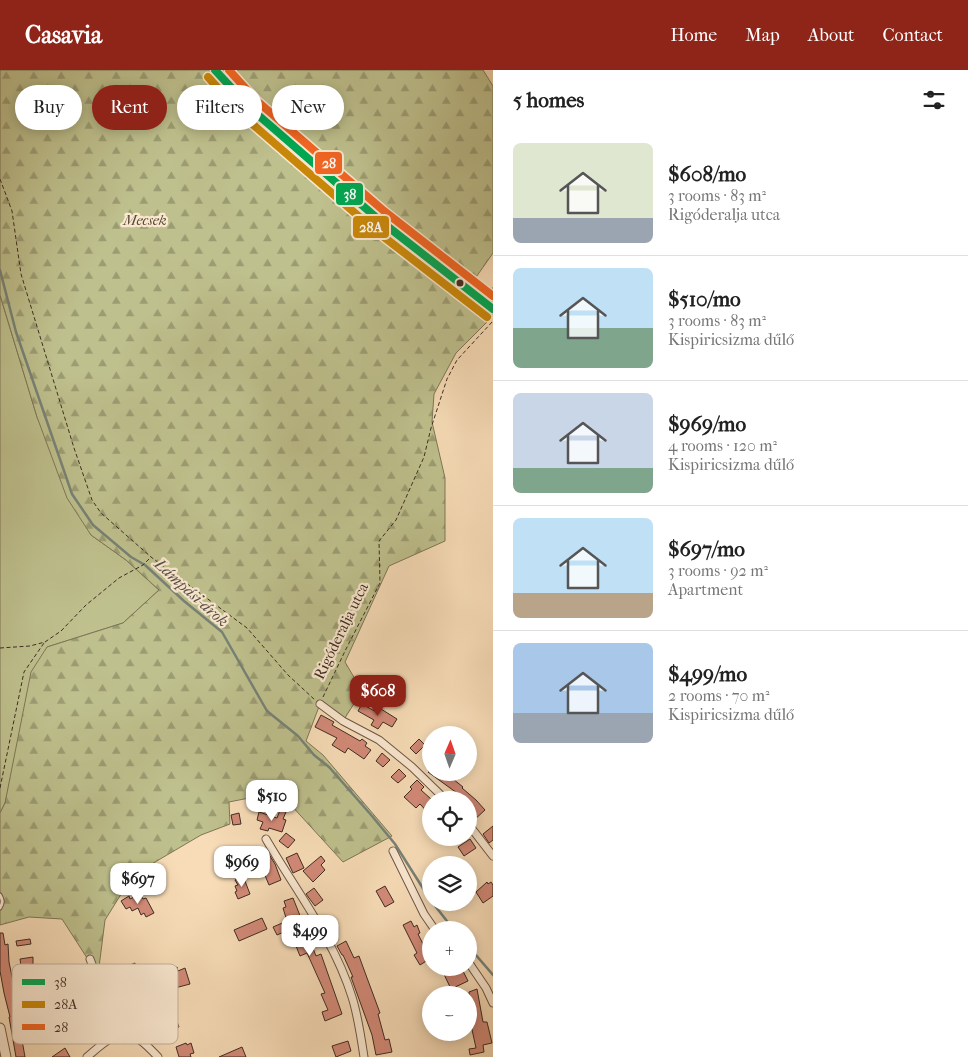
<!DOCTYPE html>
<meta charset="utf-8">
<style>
body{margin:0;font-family:"IM FELL French Canon",serif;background:#f2f2f2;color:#222;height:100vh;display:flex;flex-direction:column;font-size:19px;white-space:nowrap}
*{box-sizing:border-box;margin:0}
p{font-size:16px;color:#767676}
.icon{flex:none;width:28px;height:28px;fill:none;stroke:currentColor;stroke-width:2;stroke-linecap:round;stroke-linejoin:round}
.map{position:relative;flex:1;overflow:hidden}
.details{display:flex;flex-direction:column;background:#fff;width:475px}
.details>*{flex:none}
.banner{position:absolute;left:15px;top:15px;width:402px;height:45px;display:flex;gap:10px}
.needle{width:32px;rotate:2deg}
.buttons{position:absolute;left:422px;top:656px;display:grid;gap:10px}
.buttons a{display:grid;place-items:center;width:55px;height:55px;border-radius:50%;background:#fff;box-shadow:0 2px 12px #0003;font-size:25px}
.price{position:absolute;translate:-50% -42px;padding:0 11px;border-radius:10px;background:#fff;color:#222;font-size:16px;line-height:32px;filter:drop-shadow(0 1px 2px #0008)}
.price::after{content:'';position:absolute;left:50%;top:30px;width:15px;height:11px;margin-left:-8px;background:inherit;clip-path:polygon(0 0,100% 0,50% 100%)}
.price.current{background:#8f2418;color:#fff}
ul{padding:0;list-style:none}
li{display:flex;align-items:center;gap:15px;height:125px;padding:0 20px}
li+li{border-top:1px solid #e0e0e0}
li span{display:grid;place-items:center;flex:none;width:140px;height:100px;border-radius:8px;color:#555}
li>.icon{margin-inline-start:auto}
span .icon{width:60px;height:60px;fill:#fffc;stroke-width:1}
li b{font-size:21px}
h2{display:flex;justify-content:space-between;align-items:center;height:60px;padding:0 20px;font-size:21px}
.chip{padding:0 18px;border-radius:22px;background:#fff;box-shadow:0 2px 12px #0003;font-size:18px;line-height:45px}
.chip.current{background:#8f2418;color:#fff}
header{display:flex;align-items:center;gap:30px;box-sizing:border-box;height:70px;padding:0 25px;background:#8f2418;color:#fff}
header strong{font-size:24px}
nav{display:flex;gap:28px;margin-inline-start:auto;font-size:18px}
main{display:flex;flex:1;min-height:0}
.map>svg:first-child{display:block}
.green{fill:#bec08d;stroke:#7e7658}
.forest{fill:url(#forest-firs);stroke:#7e7658}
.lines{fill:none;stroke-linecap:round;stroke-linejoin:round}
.stream{stroke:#778277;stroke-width:2.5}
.building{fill:#d38a78;stroke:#3f2b23}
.service-casing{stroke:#6d5748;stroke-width:5}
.minor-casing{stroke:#6d5748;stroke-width:9}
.tertiary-casing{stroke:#6d5748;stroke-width:11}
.path{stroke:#3f2b23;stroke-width:1;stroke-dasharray:4 2.5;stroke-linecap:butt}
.service{stroke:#fae8d0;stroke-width:3}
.minor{stroke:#fae8d0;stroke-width:7}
.tertiary{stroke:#fae8d0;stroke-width:9}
.bus-1-casing{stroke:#fae8d0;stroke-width:11}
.bus-2-casing{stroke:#fae8d0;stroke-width:11}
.bus-3-casing{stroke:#fae8d0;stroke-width:11}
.bus-1{stroke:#00a651;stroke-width:8}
.bus-2{stroke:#c98709;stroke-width:8}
.bus-3{stroke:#f26522;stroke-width:8}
.bus-dot{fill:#3f2b23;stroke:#fae8d0;stroke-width:2}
.labels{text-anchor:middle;stroke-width:4.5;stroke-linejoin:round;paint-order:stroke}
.park-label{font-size:15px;font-style:italic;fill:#584938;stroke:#fae8d0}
.street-label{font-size:15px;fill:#3f2b23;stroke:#fae8d0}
.water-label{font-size:16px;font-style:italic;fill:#564f46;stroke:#fae8d0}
.key{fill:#fae8d0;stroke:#c2af9c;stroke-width:1}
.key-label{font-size:14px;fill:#3f2b23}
.line-badge{stroke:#fae8d0;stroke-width:2}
.badge-label{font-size:14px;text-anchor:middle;font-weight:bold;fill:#fff}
</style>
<header>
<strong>Casavia</strong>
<nav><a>Home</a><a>Map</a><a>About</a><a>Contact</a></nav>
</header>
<main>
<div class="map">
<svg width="493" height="987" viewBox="0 0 493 987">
<defs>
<pattern id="forest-firs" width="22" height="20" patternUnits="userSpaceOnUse" patternTransform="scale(1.25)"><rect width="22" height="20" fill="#bec08d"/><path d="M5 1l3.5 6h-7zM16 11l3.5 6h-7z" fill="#9c9c73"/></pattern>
</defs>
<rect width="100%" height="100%" fill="#f7dcb7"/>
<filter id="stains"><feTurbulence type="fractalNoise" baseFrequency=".004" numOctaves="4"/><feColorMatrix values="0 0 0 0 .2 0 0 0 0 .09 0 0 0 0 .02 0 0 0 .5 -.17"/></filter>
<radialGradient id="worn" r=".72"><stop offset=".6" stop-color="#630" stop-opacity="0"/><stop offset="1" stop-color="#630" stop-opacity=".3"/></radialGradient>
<!-- green -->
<path class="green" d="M0,225l37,122 54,118 35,25 33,30 -36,33 -76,24 -42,156 -5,10z"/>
<!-- forest -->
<path class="forest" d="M0,0h483l10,16v167l-33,47 28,21 -32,32 -22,41 -2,28 13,56v63l-56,25 -44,96 17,29 -19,30 -23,-17 -14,37 17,14 69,81 -49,26 -64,-70 -50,10 1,22 -29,11 -68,40 -28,45 -7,55 -36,-56 -33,-2 -29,8v-112l5,-10 26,-131 16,-25 76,-24 36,-33 -33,-30 -35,-25 -24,-37 -30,-81 -37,-122z"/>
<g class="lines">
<!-- stream -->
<path class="stream" d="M0,200l16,62 56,162 21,31 38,32 14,8 39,36 38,31 45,79 31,25 16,19 15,12 43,49 23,28 36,57
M432,832l22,28
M469,877l24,28"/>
</g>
<!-- building -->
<path class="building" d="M362,634l16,9 3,-4 16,10 -5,8 -9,-5 -5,7 -7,-4 3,-5 -16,-9z
M321,645l13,7 -2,3 28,16 2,-2 5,4 -2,3 6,4 -7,9 -16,-11 -3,5 -13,-8 5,-7 -22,-11z
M419,669l6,6 -9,9 -6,-6z
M382,683l8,7 -7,7 -7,-6z
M399,699l7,7 -8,7 -7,-6z
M428,702h22l-2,3 15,12 -1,1 14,12 9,10 -12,11 -4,-5v-16h-12l-3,-3 3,-4z
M417,710l7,7 -3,3 10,9v17l-11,-12 -4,4 -12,-11 8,-8 -2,-2z
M280,740l6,2 -3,7 3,1 -4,12 -13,-4 -1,3 -8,-2 3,-7 -6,-2 2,-8 18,6z
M239,743l2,11 -8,1 -2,-10z
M493,756v14l-4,3 -6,-9z
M286,763l9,7 -7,8 -9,-7z
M470,769l6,9 -12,8 -6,-9z
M265,778l10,16 6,16 -12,5 -10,-24 -1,1 -4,-8z
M297,783l7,15 -11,5 -7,-15z
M321,786l4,5 -4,4 4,5 -12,12 -10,-11z
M243,806l7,18 -12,5 -3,-7 2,-1 -2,-5 3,-1 -3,-5z
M487,812l1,2 3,-2 2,3v11l-10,7 -7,-11z
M385,816l9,16 -9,5 -9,-16z
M314,818l9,12 -8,6 -9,-12z
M140,824l3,5 3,-1 8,15 -8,4 -2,-4 -3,2 -3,-7 -6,3 -2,-4 -4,2 -5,-8 8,-5 1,3z
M293,828l23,58 5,-2 21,60 -17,7 -3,-9 6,-2 -7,-16 4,-1 -18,-40 -7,3 -6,-15 4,-1 -5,-12 -16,7 -4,-8 14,-6 -4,-13 3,-1 -2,-6z
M262,848l5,11 -28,12 -5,-11z
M411,851l3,6 3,-2 3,8 -2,1 7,14 2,-1 4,7v4l-11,7 -6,-10 3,-2 -14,-28z
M0,863h3l2,12 3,-1 1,18 7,34 6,-1 3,12 -4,1 3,12 -8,2 2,12 6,-1 2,7h-4l3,17h-9l-7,-40h1l-6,-24 -4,-22z
M30,869l1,5 -14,2 -1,-5z
M346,871l8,17 5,-2 4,11 17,46 -2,1 7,26 4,-1 3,13 -16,3 -4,-20 -21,-58h2l-10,-22h-1l-5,-9z
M33,887v7l-12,2 -1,-7z
M135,893l5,14 -9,4 -1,-4 -8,3 -5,-10z
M177,897l1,4 7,-3 5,16 -15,4 -2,-6 -5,1 -3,-7 6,-3 -1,-3z
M441,898h10l3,6 8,-5 6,12 -17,8z
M477,919l6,33h4l5,21 -9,2 1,7 -14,3 -1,-6 7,-1 -5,-23 -2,-33z
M176,949l3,8 -18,8 -4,-8z
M348,971l3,10 -15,6 -4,-11z
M186,973l1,2 4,-2 3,10 -4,1 1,3h-12l-3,-10z
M242,977l4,10h-27z
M65,978l5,9h-18z"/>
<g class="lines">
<defs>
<path id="service" d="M483,228l3,-5 7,-3
M0,825c3,5 3,8 0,13"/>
<path id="minor" d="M320,634l23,17 36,19 33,27 34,33
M469,755l24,31
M266,769c30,52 68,100 86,158 6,19 9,40 12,60
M393,781l31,63 11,16
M90,889l16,43 26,33
M469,893l17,25 7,15
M87,987c12,-10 29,-28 46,-21 10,4 18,14 25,21"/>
<path id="tertiary" d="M215,0l35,38 128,111 115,90
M0,958l6,29"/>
</defs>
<!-- service casing -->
<use href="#service" class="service-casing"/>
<!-- minor casing -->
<use href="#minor" class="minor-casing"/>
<!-- tertiary casing -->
<use href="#tertiary" class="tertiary-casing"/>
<!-- path -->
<path class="path" d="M0,109l12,32 9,63 53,174 18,52 9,13 50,44 96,71 41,47 27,25
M0,578l30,-2 15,-4 16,-11 25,-26 33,-27 24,-13 7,-7
M323,627l23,-48 34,-66 -1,-42 17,-21 28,-63 7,-29 16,-49 10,-19 36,-39
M0,718l24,-116 20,-29"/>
<!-- service -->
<use href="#service" class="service"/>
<!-- minor -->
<use href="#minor" class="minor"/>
<!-- tertiary -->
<use href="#tertiary" class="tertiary"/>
<defs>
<path id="bus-1" d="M215,0l35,38 128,111 115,90"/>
<path id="bus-2" d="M208,7l35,39 128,111 116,90"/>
<path id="bus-3" d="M229,0l28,31 127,110 109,85"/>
</defs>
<!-- bus-1 casing -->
<use href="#bus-1" class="bus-1-casing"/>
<!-- bus-2 casing -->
<use href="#bus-2" class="bus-2-casing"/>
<!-- bus-3 casing -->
<use href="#bus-3" class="bus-3-casing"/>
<!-- bus-1 -->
<use href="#bus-1" class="bus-1"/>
<!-- bus-2 -->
<use href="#bus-2" class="bus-2"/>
<!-- bus-3 -->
<use href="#bus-3" class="bus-3"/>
</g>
<!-- markers -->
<circle class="bus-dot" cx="460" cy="213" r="4.5"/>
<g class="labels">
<!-- park labels -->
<g class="park-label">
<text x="145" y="155">Mecsek</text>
</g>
<!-- street labels -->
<g class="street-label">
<text transform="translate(341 561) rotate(-64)" y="5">Rigóderalja utca</text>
</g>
<!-- water labels -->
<g class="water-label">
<text transform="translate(192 522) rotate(42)" y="6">Lámpási-árok</text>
</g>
</g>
<!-- legend -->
<rect x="12" y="894" width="166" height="80" rx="8" class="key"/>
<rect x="22" y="909" width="23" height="6" fill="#00a651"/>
<rect x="22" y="931" width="23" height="7" fill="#c98709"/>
<rect x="22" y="954" width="23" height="6" fill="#f26522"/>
<g class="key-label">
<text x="54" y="917">38</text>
<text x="54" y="939">28A</text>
<text x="54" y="962">28</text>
</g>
<g class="line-badge">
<rect x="314" y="81" width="29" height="24" rx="5" fill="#f26522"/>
<rect x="335" y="112" width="29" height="24" rx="5" fill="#00a651"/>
<rect x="352" y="145" width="38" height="24" rx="5" fill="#c98709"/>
</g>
<g class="badge-label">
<text x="329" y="98">28</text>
<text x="350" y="129">38</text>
<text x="371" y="162">28A</text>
</g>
<rect width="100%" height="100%" filter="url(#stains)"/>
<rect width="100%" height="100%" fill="url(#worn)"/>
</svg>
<div class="buttons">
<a><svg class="needle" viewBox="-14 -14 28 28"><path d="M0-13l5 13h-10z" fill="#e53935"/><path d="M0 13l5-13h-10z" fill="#767676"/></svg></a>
<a><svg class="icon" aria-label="locate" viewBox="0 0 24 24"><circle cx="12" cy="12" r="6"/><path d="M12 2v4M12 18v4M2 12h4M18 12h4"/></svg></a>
<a><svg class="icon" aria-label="layers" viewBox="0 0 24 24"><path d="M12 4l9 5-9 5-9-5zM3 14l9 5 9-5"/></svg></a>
<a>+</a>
<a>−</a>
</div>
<b class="price current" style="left:378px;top:647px">$608</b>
<b class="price" style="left:272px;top:752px">$510</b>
<b class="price" style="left:242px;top:818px">$969</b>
<b class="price" style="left:138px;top:835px">$697</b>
<b class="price" style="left:310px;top:887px">$499</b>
<div class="banner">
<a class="chip">Buy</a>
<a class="chip current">Rent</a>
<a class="chip">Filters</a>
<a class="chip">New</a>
</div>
</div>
<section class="details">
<h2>5 homes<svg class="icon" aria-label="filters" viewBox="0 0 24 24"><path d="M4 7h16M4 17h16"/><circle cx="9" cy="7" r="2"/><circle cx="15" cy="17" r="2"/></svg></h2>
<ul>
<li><span style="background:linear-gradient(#dfe7d0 75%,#9aa5b1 0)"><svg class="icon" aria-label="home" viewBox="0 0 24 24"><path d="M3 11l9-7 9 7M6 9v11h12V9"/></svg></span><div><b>$608/mo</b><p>3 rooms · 83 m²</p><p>Rigóderalja utca</p></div></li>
<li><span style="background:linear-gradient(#bfe0f5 60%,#7fa58c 0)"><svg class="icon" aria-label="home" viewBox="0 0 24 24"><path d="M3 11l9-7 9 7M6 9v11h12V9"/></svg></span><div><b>$510/mo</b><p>3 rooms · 83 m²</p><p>Kispiricsizma dűlő</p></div></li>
<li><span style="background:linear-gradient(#c9d6e8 75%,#7fa58c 0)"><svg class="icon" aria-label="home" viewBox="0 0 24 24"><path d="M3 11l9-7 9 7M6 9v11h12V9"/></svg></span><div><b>$969/mo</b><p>4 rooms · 120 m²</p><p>Kispiricsizma dűlő</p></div></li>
<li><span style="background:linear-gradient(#bfe0f5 75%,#b9a48a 0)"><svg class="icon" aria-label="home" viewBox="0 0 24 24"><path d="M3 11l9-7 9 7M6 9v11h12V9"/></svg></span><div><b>$697/mo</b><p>3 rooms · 92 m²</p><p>Apartment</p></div></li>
<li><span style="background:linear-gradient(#a9c7e8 70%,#9aa5b1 0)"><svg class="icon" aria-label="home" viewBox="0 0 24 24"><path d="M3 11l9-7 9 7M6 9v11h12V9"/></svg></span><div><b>$499/mo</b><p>2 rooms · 70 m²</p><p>Kispiricsizma dűlő</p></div></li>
</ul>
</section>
</main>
